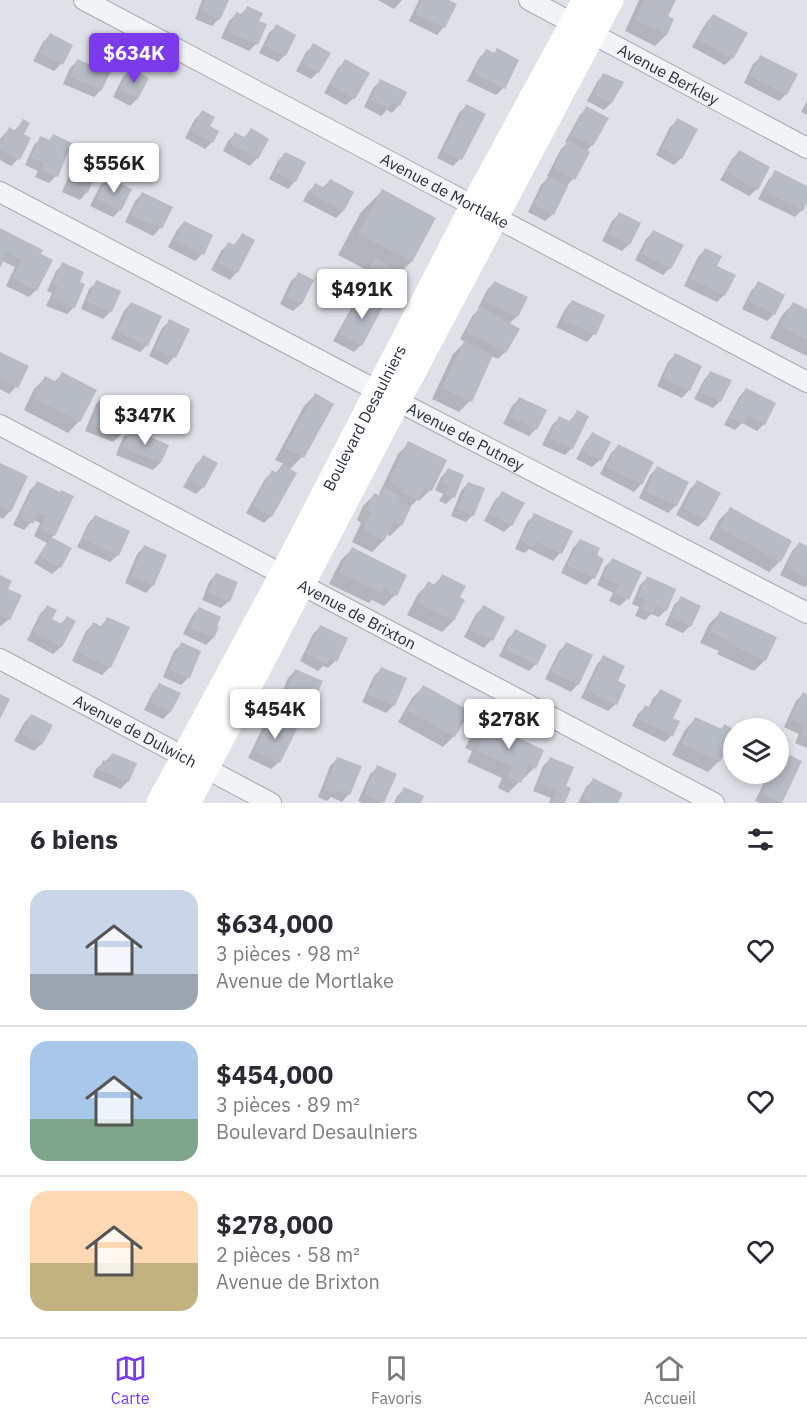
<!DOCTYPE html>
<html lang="fr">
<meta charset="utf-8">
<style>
body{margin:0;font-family:"IBM Plex Sans",sans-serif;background:#f7f7f7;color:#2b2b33;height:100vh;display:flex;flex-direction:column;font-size:22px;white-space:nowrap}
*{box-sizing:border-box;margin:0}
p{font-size:20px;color:#7c7c81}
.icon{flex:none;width:33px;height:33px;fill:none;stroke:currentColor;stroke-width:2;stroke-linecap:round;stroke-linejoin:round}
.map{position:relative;height:803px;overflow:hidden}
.panel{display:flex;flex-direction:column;background:#fff;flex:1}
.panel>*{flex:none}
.buttons{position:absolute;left:723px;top:718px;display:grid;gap:12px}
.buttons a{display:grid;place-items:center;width:66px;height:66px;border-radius:50%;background:#fff;box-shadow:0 3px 9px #0003;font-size:30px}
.price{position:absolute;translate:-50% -51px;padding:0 14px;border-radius:6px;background:#fff;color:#222;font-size:20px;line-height:39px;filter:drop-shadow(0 2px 3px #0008)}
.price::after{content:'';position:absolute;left:50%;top:36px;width:18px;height:14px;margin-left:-9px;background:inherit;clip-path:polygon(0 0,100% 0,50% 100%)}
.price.current{background:#7c3aed;color:#fff}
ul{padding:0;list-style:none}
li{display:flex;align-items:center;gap:18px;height:150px;padding:0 30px}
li+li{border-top:2px solid #e1e1e2}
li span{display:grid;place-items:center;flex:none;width:168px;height:120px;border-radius:18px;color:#555}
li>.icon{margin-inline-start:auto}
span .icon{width:72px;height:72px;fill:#fffc;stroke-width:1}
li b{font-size:26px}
h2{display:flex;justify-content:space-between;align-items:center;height:72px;padding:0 30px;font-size:26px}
.tabs{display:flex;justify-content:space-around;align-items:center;height:84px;border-top:2px solid #e1e1e2;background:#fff;font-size:16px;color:#7c7c81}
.tabs a{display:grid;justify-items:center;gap:3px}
.tabs .current{color:#7c3aed}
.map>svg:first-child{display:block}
.shadow{fill:#0003}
.building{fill:#b6bbc4}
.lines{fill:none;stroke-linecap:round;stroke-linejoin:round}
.street-casing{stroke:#a4a9b1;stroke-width:22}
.street{stroke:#f1f3f6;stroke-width:20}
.secondary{stroke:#fff;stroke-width:27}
.labels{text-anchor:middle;stroke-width:4.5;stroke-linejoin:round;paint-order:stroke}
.street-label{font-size:16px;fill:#282f3e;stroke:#eef1f5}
</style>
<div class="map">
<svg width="807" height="803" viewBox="0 0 807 803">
<rect width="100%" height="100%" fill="#dee2e7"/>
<!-- shadow -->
<path class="shadow" d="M202,0h25l-8,19 -7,7 -17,-7z
M378,0h24l-8,9z
M419,0h27l-2,27 -7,8 -28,-14z
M639,0h35l-8,17 6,3 -6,15 -11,11 -30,-15z
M248,7l9,14 -1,23 -7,7 -28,-13 8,-17 8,-8 3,2z
M713,15l19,43 -7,7 -33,-18 14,-24z
M276,26l9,29 -7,7 -19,-9 10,-20z
M50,35l21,11 -10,18 -7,7 -21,-10 10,-19z
M314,45l4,27 -7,7 -15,-8 10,-19z
M497,50l6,38 -7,7 -29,-14 12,-23 7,-7 7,3z
M98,51l3,39 -7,7 -31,-13 7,-16 7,-7 11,4 3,-7z
M761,57l25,37 -7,7 -35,-18 9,-19z
M345,61l23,13 -14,24 -8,7 -22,-12 14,-25z
M130,70l17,8 -10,21 -7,7 -17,-9 10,-20z
M604,74l17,9 -10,20 -7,7 -17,-9 10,-19z
M381,81l18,24 -7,8 -5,-3 -6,6 -17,-9 9,-19z
M807,101v14l-6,-3z
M466,106l-6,53 -7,7 -16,-8 22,-45z
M587,108l5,37 -6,7 2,1 -15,26 -7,8 -13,27 -8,7 -17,-9 13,-27 8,-8 -2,-1 14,-27 6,-6 -2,-1 15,-27z
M202,112l6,14 4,16 -7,7 -20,-11 10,-19z
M678,120l3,38 -7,7 -18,-10 14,-28z
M23,121l-1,14 -4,24 -7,7 -11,-6v-21l9,-10 5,2z
M251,130l16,9 -10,19 -7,8 -27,-15 5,-10 7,-7 9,3z
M53,136l3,40 -7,7 -14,-6 3,-6 -13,-6 9,-20 7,-7 7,3z
M739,152l18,37 -8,7 -29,-16 12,-21z
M285,153l10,28 -7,8 -19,-10 9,-18z
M81,156l6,36 -7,8 -18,-8 12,-29z
M776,172l31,16v12l-5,10 -7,7 -37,-18 11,-20z
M107,179l13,31 -7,7 -23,-11 10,-20z
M330,181l22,12 -9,18 -7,7 -33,-17 5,-9 7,-7 7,3z
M382,191l29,71 -11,11 -9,17 -13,13 -17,42 -7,7 -21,-11 21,-38 -9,-5 9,-17 11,-12 -27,-14 23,-43z
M142,194l29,14 -11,20 -7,8 -28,-14 10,-21z
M619,214l10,30 -7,7 -20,-10 10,-20z
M184,222l18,32 -7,7 -27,-14 9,-17z
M0,230l41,21 -5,39 -7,7 -23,-11 9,-19 -13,-6 -2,3z
M654,231l16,37 -7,7 -28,-15 11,-21z
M242,235l-5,37 -7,8 -19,-10 10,-19 7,-7 5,2z
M705,250l10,17 9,28 -7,7 -33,-16 14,-29z
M63,264l11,43 -7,7 -21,-8 6,-13 -5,-2 9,-20z
M299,274l13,6 -11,24 -8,7 -13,-7 11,-23z
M97,282l22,9 -9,21 -7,7 -22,-10 8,-20z
M494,283l23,33 -8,8 -4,28 -7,7 -7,-3 -21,45 -11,11 -27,-13 21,-45 12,-12 -5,-3 13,-24 6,-6 -1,-1 9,-18z
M758,283l16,31 -7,7 -25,-12 9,-18z
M572,301l31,15 -9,18 -7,8 -31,-15 9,-18z
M131,303l16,42 -7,7 -29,-13 13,-28z
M793,304l14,7v45l-37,-18 12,-23z
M170,321l18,9 -14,27 -7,8 -18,-9 13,-28z
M0,353l16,34 -7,7 -9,-5z
M675,355l14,35 -7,8 -25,-12 11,-24z
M711,372l9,29 -7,7 -19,-9 10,-19z
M62,374l33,17 -16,30 -11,12 -44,-23 10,-21 11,-11 9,4z
M746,389l18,35 -7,7 -15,-8 -7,7 -11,-5 15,-28z
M315,395l17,9 -30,53 -13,13 -18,46 -7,7 -18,-10 19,-34 7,-7 3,1 9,-9 -9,-4 29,-54z
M103,397l15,15 10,4 -7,19 -8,7 -28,-11 11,-27z
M519,399l17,30 -7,7 -26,-12 9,-18z
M577,412l-5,36 -7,7 -23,-10 10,-20 7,-7 9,5z
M130,430l37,15 -7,18 -7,7 -37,-15 7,-18z
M593,434l7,26 -8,7 -16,-8 10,-18z
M409,443l36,18 -15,29 -11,11 -2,-1 -8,8 -8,17 -11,11 -4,-2 -3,7 -11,11 -20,-10 9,-19 -4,-3 6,-14 11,-11 4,2 2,-3h-1l19,-40z
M618,446l23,38 -7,8 -34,-18 11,-21z
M204,457l-1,30 -7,7 -13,-7 13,-23z
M0,464l10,47 -7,8 -3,-2z
M657,468l30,15 -11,22 -8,8 -29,-15 11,-23z
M448,470l5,27 -7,7 -7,-3 4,-7 -8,-4 6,-13z
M697,482l22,12 -14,26 -7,7 -22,-12 14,-26z
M37,483l23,11 12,3 -18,38 -3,3 9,29 -8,7 -18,-11 13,-20 -13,-7 6,-13 -7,-3 -9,10 -11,-5 17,-35z
M468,483l5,32 -7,7 -15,-6 10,-25z
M503,493l8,32 -7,7 -20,-11 11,-21z
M730,509l50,52 -11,11 -60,-33 10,-19z
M535,515l36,17 -11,21 -7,8 -24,-12 -4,4 -10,-4 12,-27z
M95,516l23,39 -8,7 -33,-15 11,-23z
M580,540l13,38 -7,7 -25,-12 12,-25z
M799,544l8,4v37l-3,2 -24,-12 12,-24z
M144,547l9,38 -7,8 -21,-10 12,-29z
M352,549l43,46 -11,11 -12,-6 -3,3 -40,-19 12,-24z
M612,560l15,39 -7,7 -11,-5 4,-8 -16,-8 8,-18z
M216,574l13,27 -8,7 -19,-8 7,-18z
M442,576l16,22 5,2 -10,21 -11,11 -35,-17 11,-21 11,-11 4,3z
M0,577l6,12 3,30 -8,7h-1z
M647,578l19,32 -7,7 -8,-3 -6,6 -10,-4 4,-9 -7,-3 8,-19z
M681,598l9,28 -7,7 -18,-8 9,-20z
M47,607l3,12 10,5 7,-6 7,3 -13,26 -8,7 -26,-14 13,-26z
M483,607l20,10 -12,23 -7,8 -20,-11 12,-23z
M199,608l15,19 3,1 -4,10 -7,7 -23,-11 9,-18z
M720,613l45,47 -11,11 -37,-17 2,-3 -19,-8 9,-19z
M108,618l20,10 -19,40 -7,7 -30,-14 14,-30 7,-7 7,3z
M320,627l15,34 -7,7 -5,-2 -5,5 -18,-10 13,-27z
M516,631l20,33 -7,7 -30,-15 9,-18z
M182,644l17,8 -11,26 -7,7 -18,-8 11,-26z
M566,644l12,40 -7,8 -26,-13 14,-28z
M604,657l12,25v22l-8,7 -27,-13 16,-34z
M381,669l24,10 -12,27 -7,7 -24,-11 12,-26z
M295,671l15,36 -16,18 -22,-9 16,-38z
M160,684l10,28 -7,7 -19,-9 9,-18z
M423,687l31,49 -11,11 -45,-25 14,-24z
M661,691l10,28 1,16 -7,7 -33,-16 6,-12 7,-7 3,2 5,-11z
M803,694l4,2v52l-12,-5 4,-9 -15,-7 12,-26z
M31,715l10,29 -7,7 -20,-10 10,-18z
M272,718l7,44 -8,7 -23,-11 16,-33z
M696,718l24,12 4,-4 -5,35 -11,11 -36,-17 13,-25z
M484,723l50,45 -11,11 -1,-1 -3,4 -11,11 -10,-5 4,-10 -35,-16 5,-11 -7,-3 7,-14z
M112,755l16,26 -7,8 -28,-12 3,-8z
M338,758l11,36 -7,8 -11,-5 -4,4 -9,-4 12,-31z
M550,759l14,28 -1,16h-14l2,-5 -18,-7 10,-25z
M378,767l4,35 -1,1h-19l-4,-2 12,-27z
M768,774h10l3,29h-21l-5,-2z
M593,780l24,23h-39l8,-16z
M405,789l14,14h-25l3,-7z"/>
<!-- building -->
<path class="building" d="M205,0h24l-9,20 -19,-9z
M422,0h27l8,4 -12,24 -30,-14z
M644,0h32l-8,16 6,3 -7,16 -32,-15z
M247,6l16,7 -4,8 8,3 -9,21 -31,-14 9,-19 7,3z
M713,14l35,19 -15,26 -35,-19z
M276,24l20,11 -10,21 -21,-10z
M50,33l23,12 -10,20 -24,-12z
M313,43l18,10 -12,20 -17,-10z
M497,48l22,12 -14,29 -32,-16 13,-24 9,4z
M98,49l19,9 -15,32 -32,-13 7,-18 14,6z
M760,55l38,19 -11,21 -37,-19z
M345,59l25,14 -15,26 -25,-14z
M130,68l19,10 -11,21 -19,-9z
M603,73l21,9 -12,21 -19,-9z
M380,79l27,13 -7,14 -7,-3 -4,6 -19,-10z
M466,104l20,10 -24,46 -19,-9z
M586,106l23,12 -16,28 -22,-11z
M202,110l13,7 -5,9 9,5 -6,12 -22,-12z
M677,118l21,11 -16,30 -20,-11z
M23,119l7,4 -6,11 7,4 -11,22 -20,-10v-6l9,-17 7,4z
M251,128l18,11 -11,20 -29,-16 6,-11 10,6z
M53,134l19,9 -14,34 -17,-7 3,-7 -13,-5 9,-22 10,4z
M568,140l22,12 -15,28 -22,-12z
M739,150l31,17 -12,23 -32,-18z
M285,152l21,10 -10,20 -21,-10z
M81,154l20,8 -13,31 -20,-8z
M775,170l32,16v17l-4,8 -39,-20z
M548,176l20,10 -14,29 -20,-10z
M107,177l25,12 -11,22 -24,-12z
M330,179l24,13 -10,19 -35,-18 6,-10 10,5z
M382,189l54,29 -24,44 -54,-28z
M142,192l31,15 -11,22 -31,-14z
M619,212l22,11 -11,22 -22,-11z
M184,221l29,14 -9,20 -30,-15z
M0,228l43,22 -2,4 12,6 -16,31 -25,-13 9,-18 -14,-7 -7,15z
M653,230l31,15 -13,24 -30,-16z
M242,233l13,7 -17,33 -20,-10 10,-21 7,3z
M705,248l17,8 -5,10 19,9 -11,21 -35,-17z
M375,258l27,14 -9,19 -28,-14z
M62,262l22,10 -4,10 5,2 -10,24 -22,-10 5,-12 -5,-2z
M298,272l16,8 -12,24 -16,-7z
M96,280l25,11 -9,21 -25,-10z
M494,281l34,16 -10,20 -34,-16z
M758,281l27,14 -10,20 -27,-14z
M361,293l23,12 -22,41 -23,-12z
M572,300l33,15 -9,20 -34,-15z
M131,302l31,14 -14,30 -31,-14z
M793,302l14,7v31l-27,-14z
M480,306l40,23 -14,24 -40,-22z
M169,319l21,10 -14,29 -21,-9z
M464,341l29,14 -21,47 -30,-14z
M0,352l29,14 -11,22 -18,-9z
M675,353l27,13 -12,25 -27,-13z
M710,371l22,9 -11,22 -21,-10z
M62,372l35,18 -17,32 -46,-23 11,-23 12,6z
M746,388l30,15 -11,22 -17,-9 -5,8 -13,-7z
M315,393l19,11 -30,54 -19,-10z
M103,395l20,8 -3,8 10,4 -8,20 -30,-11z
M519,397l28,13 -10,20 -27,-13z
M577,410l12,6 -16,33 -24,-11 10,-22 12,6z
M130,428l39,17 -8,18 -39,-16z
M592,432l19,10 -10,19 -19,-10z
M408,441l39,19 -15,31 -7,-3 -6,12 -18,-8 2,-3 -14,-7z
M618,444l36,18 -12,23 -36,-18z
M203,455l15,8 -14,25 -15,-9z
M0,463l28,13 -17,36 -11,-5z
M282,464l15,9 -25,44 -20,-11 20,-36 5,3z
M657,466l32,16 -12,24 -32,-15z
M448,468l16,7 -9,23 -9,-4 3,-8 -8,-3z
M697,480l24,13 -15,27 -23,-12z
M37,481l23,11 1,-2 13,6 -19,40 -15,-7 6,-13 -8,-4 -5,12 -14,-6z
M468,482l17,6 -11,28 -16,-7z
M384,488l17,8 -3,5 13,6 -9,19 -8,-4 -10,19 -22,-10 9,-20 -4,-2 7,-16 6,3z
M502,491l23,12 -13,23 -22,-12z
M730,507l62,34 -11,21 -62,-34z
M534,513l39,18 -11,23 -26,-12 -3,5 -12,-6z
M95,515l35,16 -11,25 -36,-17z
M51,537l21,11 -11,20 -21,-12z
M580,539l20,9 -3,7 7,4 -9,20 -28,-14z
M799,542l8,4v32l-21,-11z
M144,545l23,10 -13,31 -23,-10z
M352,547l55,28 -10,21 -14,-7 -2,4 -42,-21z
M612,558l30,14 -13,28 -14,-7 4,-8 -16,-7z
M216,573l22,9 -8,20 -22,-9z
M442,574l24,12 -6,11 5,3 -11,21 -37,-18 11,-22 9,5z
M0,575l12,6 -4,8 14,6 -12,25 -10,-5z
M647,576l29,13 -9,22 -11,-5 -3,8 -12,-5 4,-9 -7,-3z
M681,596l20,10 -10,21 -20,-10z
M47,605l10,5 -5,9 10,5 5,-8 9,5 -14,26 -29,-15z
M483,605l22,12 -12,24 -23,-11z
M199,607l22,10 -4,9 2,1 -5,11 -25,-11z
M720,611l57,26 -11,24 -39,-18 1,-3 -18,-8z
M107,617l23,10 -19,41 -33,-15 15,-31 9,5z
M320,625l28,13 -11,24 -7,-4 -3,6 -21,-10z
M515,629l32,16 -10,20 -32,-16z
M181,642l20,9 -11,27 -21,-8z
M566,642l27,13 -14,30 -28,-13z
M603,655l22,11 -7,15 8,4 -9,20 -30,-14z
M381,667l26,11 -12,28 -27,-11z
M295,669l28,12 -12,27 -3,-2 -5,13 -25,-11z
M159,683l22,10 -10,19 -21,-10z
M423,685l47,26 -15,26 -47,-26z
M660,689l22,11 -9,18 7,3 -7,15 -35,-17 7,-14 6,3z
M803,692l4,2v44l-6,-3 5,-9 -16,-7z
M0,694l10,5 -10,20z
M31,714l22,11 -11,20 -21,-11z
M271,716l26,13 -17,34 -26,-12z
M695,717l27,12 2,-5 10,5v5l-14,28 -38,-18z
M483,721l61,29 -8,19 -7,-4 -8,18 -13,-6 4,-10 -35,-16 5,-11 -7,-3z
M781,751l21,10 -20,42 -21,-9 9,-20h8v-17z
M112,753l25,10 -8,19 -30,-12 4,-10 5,2z
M337,757l25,9 -12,29 -13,-5 -1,4 -12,-4z
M550,757l24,10 -8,19 5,2 -6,15h-13l5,-12 -18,-8z
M377,765l20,9 -13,29 -20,-9z
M593,778l30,15 -5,10h-25l-10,-5z
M404,787l20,9 -3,7h-25z"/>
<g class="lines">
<defs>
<g id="street">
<path id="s1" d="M84,0l723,382"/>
<path id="s2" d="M529,0l278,148"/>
<path id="s3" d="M0,192l378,199 429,222"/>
<path id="s4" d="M0,425l714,378"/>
<path id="s5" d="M0,659l271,144"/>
</g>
</defs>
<!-- street casing -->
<use href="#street" class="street-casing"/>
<!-- street -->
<use href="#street" class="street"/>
<!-- secondary -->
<g class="secondary">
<path id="s6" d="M160,803l123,-228 184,-356 119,-219"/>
<path d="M187,803l210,-402 213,-401"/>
</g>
</g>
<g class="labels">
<!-- street labels -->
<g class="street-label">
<text dy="6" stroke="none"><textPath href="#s2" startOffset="158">Avenue Berkley</textPath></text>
<text dy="6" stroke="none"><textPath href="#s1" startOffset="408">Avenue de Mortlake</textPath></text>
<text dy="6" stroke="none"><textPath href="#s6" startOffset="436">Boulevard Desaulniers</textPath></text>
<text dy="6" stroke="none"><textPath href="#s3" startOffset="526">Avenue de Putney</textPath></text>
<text dy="6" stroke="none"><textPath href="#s4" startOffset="404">Avenue de Brixton</textPath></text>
<text dy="6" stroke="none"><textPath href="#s5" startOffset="153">Avenue de Dulwich</textPath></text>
</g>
</g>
</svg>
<div class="buttons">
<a><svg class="icon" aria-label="layers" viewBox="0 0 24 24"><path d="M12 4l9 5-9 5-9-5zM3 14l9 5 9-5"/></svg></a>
</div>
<b class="price current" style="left:134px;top:84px">$634K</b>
<b class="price" style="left:114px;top:194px">$556K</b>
<b class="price" style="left:362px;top:320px">$491K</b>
<b class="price" style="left:145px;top:446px">$347K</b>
<b class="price" style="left:275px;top:740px">$454K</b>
<b class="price" style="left:509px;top:750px">$278K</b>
</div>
<section class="panel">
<h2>6 biens<svg class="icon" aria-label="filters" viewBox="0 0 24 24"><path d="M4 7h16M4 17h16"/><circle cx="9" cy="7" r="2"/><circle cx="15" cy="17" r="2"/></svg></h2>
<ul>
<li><span style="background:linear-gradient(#c9d6e8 70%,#9aa5b1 0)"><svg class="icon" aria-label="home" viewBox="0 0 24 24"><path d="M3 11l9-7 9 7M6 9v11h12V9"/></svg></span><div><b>$634,000</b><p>3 pièces · 98 m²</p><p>Avenue de Mortlake</p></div><svg class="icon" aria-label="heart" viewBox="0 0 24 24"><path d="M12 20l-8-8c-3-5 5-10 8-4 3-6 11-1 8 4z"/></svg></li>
<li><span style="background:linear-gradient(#a9c7e8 65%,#7fa58c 0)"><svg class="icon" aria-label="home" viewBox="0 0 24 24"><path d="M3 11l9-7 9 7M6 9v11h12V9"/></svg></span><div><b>$454,000</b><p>3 pièces · 89 m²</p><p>Boulevard Desaulniers</p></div><svg class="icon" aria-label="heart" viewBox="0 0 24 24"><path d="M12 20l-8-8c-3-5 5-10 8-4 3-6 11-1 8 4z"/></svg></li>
<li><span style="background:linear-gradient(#ffd9b3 60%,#c2b280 0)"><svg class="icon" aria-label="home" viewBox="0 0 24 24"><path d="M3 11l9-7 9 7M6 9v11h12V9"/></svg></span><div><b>$278,000</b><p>2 pièces · 58 m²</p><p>Avenue de Brixton</p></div><svg class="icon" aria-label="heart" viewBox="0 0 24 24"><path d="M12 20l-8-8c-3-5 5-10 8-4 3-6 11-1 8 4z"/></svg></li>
</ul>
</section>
<nav class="tabs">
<a class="current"><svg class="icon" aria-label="map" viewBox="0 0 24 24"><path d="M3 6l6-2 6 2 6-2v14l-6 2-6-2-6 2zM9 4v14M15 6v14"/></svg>Carte</a>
<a><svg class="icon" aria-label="saved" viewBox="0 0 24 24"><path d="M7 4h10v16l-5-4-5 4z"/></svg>Favoris</a>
<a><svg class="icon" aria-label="home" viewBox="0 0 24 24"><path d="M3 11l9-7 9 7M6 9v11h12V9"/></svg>Accueil</a>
</nav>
